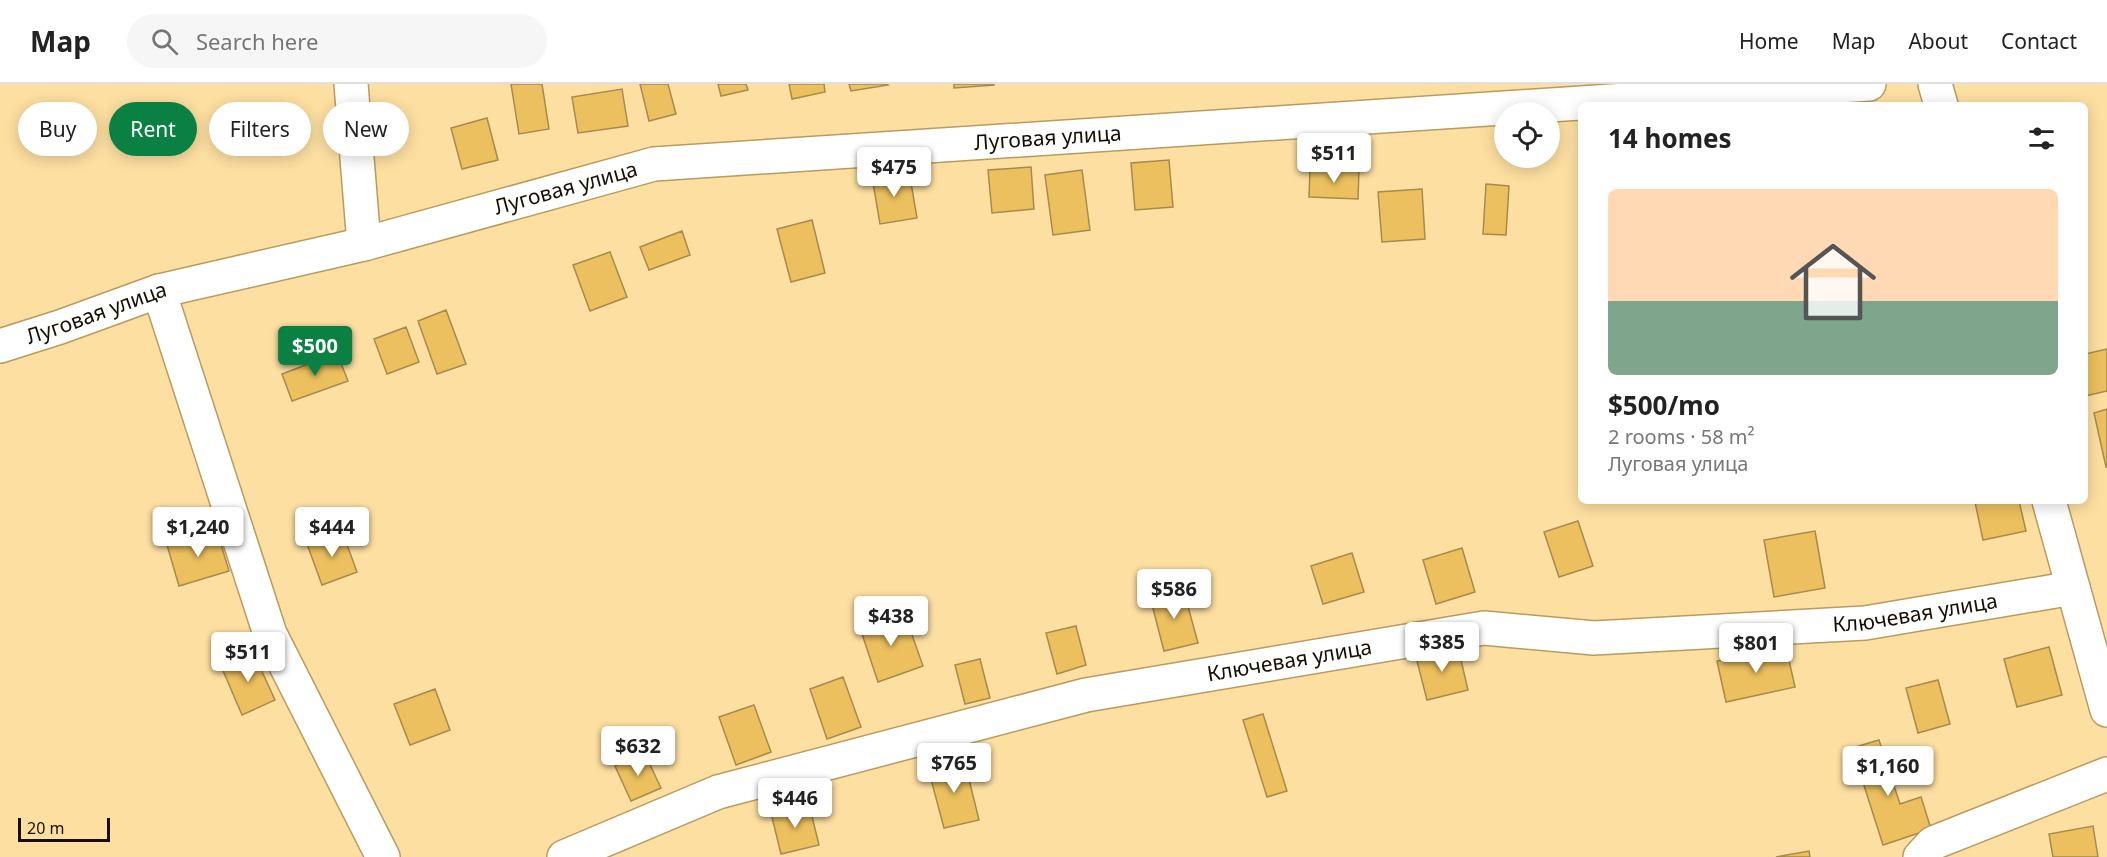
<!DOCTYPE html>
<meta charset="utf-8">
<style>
body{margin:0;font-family:"Noto Sans",sans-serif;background:#f6f6f6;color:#222;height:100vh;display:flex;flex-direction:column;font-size:22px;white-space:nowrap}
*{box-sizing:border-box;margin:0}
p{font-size:20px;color:#767676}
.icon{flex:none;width:33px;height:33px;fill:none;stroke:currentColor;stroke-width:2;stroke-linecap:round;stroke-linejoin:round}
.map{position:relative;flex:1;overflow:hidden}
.side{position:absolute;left:1578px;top:18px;width:510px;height:402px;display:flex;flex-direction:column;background:#fff;border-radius:9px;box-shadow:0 3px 15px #0003}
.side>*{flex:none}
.hud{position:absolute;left:18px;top:18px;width:570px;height:54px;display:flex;gap:12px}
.buttons{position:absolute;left:1494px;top:18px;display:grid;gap:12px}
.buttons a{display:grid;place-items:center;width:66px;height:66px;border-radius:50%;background:#fff;box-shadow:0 3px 15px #0003;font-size:30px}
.scale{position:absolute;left:18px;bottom:15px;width:92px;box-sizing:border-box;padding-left:6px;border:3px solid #180d00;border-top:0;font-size:16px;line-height:21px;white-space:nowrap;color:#180d00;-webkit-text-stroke:4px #fddfa1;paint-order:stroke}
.price{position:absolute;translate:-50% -51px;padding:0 14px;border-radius:6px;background:#fff;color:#222;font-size:20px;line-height:39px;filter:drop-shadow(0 2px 3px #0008)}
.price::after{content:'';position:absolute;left:50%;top:36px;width:18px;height:14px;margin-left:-9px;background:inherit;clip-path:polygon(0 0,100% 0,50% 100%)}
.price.selected{background:#0b8043;color:#fff}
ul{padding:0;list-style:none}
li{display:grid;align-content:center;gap:12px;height:318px;padding:0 30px}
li+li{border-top:2px solid #e0e0e0}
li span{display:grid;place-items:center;height:186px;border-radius:9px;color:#555}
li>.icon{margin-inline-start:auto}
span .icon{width:108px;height:108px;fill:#fffc;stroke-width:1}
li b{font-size:26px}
h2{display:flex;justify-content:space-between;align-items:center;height:72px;padding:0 30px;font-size:26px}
.chip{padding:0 21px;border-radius:27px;background:#fff;box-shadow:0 3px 15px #0003;font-size:21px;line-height:54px}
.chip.selected{background:#0b8043;color:#fff}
header{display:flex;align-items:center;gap:36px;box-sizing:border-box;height:84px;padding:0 30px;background:#fff;border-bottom:2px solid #e0e0e0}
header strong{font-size:28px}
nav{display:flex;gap:33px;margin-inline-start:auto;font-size:21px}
.search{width:420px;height:54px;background:#f6f6f6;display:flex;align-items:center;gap:15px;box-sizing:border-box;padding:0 21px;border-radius:33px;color:#767676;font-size:22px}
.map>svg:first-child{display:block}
.building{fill:#ecc05e;stroke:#a68a4e;stroke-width:1.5}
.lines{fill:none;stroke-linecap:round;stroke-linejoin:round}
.minor-casing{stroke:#b89c5f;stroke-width:36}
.minor{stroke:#fff;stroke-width:33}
.labels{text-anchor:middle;stroke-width:6;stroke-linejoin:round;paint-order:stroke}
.street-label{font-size:21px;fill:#180d00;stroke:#fddfa1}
</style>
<header>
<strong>Map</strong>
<div class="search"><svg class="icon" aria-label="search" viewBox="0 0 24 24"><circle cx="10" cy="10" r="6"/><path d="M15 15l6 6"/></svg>Search here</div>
<nav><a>Home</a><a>Map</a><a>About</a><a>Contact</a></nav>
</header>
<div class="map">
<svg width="2107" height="773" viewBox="0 0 2107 773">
<rect width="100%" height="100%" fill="#fddfa1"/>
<!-- building -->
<path class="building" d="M511,0h31l7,45 -30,5z
M640,0h28l8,30 -27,7z
M718,0h28l2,6 -27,6z
M789,0h35l1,8 -33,7z
M849,0h38l1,1 -37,6z
M954,0h40v1l-40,3z
M622,5l6,37 -50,7 -6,-36z
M487,34l11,42 -36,9 -11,-41z
M1169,76l4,47 -38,3 -4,-47z
M1031,83l3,42 -42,4 -4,-43z
M1310,84l49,2 -1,29 -49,-2z
M1082,86l8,60 -37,5 -8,-60z
M909,87l8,47 -37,6 -8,-47z
M1486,100l23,2 -3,49 -23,-1z
M1422,105l3,50 -43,3 -4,-50z
M812,136l13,53 -34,9 -14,-53z
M682,147l8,24 -41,15 -9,-23z
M610,168l17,45 -37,14 -17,-46z
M446,226l20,54 -29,10 -19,-53z
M406,243l13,35 -32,12 -13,-35z
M2107,265v42l-22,5v-42z
M337,269l11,28 -56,20 -10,-27z
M2107,325v58h-1l-12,-54z
M1980,417h39l7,30 -43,9 -8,-38z
M1578,437l15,45 -34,11 -15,-45z
M217,447l12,40 -50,15 -12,-41z
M342,447l15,41 -35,13 -15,-41z
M1815,447l10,57 -51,9 -10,-57z
M1462,464l13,44 -39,12 -13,-44z
M1352,469l12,39 -41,12 -12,-38z
M1183,504l15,55 -34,8 -14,-54z
M904,528l19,54 -45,16 -18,-54z
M1076,542l10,39 -29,9 -11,-41z
M1458,563l10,43 -41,10 -11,-43z
M1786,563l9,40 -69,15 -9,-41z
M2049,563l13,48 -45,12 -13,-48z
M253,568l22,48 -33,15 -21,-49z
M980,575l10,39 -25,6 -10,-39z
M843,593l18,50 -34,12 -17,-50z
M1938,596l12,44 -32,9 -12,-45z
M435,605l15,41 -40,15 -16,-41z
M754,621l17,47 -35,13 -17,-48z
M1263,630l24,77 -20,6 -24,-77z
M1879,656l21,64 21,-7 10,32 -48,16 -31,-97z
M644,668l17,36 -30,13 -16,-35z
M964,675l15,61 -35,8 -16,-60z
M809,720l10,41 -38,9 -10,-41z
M2093,742l5,31h-45l-4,-23z
M1809,767l1,6h-34z"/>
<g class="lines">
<defs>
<g id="minor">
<path d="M351,0l13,160"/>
<path d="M1935,0l6,21"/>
<path d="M159,207l111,343 113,223"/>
<path id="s1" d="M0,262l60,-19 99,-36 205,-47 290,-80 1215,-80"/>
<path d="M2049,417l58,209"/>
<path id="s2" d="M564,773l154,-65 368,-97 398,-67 110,10 271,-15 208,-35"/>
<path d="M1920,773l13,-14 174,-69"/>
</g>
</defs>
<!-- minor casing -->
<use href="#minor" class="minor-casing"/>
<!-- minor -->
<use href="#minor" class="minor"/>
</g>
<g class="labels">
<!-- street labels -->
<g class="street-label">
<text dy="7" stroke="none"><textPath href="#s1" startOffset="1074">Луговая улица</textPath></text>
<text dy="7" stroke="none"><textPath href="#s1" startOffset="588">Луговая улица</textPath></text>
<text dy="7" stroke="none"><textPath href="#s1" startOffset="102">Луговая улица</textPath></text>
<text dy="7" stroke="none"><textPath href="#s2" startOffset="1384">Ключевая улица</textPath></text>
<text dy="7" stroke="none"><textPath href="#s2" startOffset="754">Ключевая улица</textPath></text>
</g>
</g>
</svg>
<div class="buttons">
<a><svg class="icon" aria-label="locate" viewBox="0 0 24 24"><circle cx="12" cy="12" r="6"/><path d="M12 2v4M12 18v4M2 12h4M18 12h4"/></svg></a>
</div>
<div class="scale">20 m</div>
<b class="price" style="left:1334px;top:100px">$511</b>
<b class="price" style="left:894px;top:114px">$475</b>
<b class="price selected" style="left:315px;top:293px">$500</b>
<b class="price" style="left:198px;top:474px">$1,240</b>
<b class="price" style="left:332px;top:474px">$444</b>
<b class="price" style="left:1174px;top:536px">$586</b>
<b class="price" style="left:891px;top:563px">$438</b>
<b class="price" style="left:1442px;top:589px">$385</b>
<b class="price" style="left:1756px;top:590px">$801</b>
<b class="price" style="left:248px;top:599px">$511</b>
<b class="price" style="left:638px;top:693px">$632</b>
<b class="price" style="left:954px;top:710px">$765</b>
<b class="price" style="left:1888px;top:713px">$1,160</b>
<b class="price" style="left:795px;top:745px">$446</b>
<div class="hud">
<a class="chip">Buy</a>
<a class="chip selected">Rent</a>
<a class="chip">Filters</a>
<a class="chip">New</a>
</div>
<section class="side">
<h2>14 homes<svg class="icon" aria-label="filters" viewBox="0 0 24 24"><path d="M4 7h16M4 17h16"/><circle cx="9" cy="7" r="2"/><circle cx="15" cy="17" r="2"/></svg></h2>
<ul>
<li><span style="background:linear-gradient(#ffd9b3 60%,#7fa58c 0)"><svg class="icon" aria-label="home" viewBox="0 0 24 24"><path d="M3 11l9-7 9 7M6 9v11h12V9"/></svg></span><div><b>$500/mo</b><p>2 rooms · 58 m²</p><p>Луговая улица</p></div></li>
</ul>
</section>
</div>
